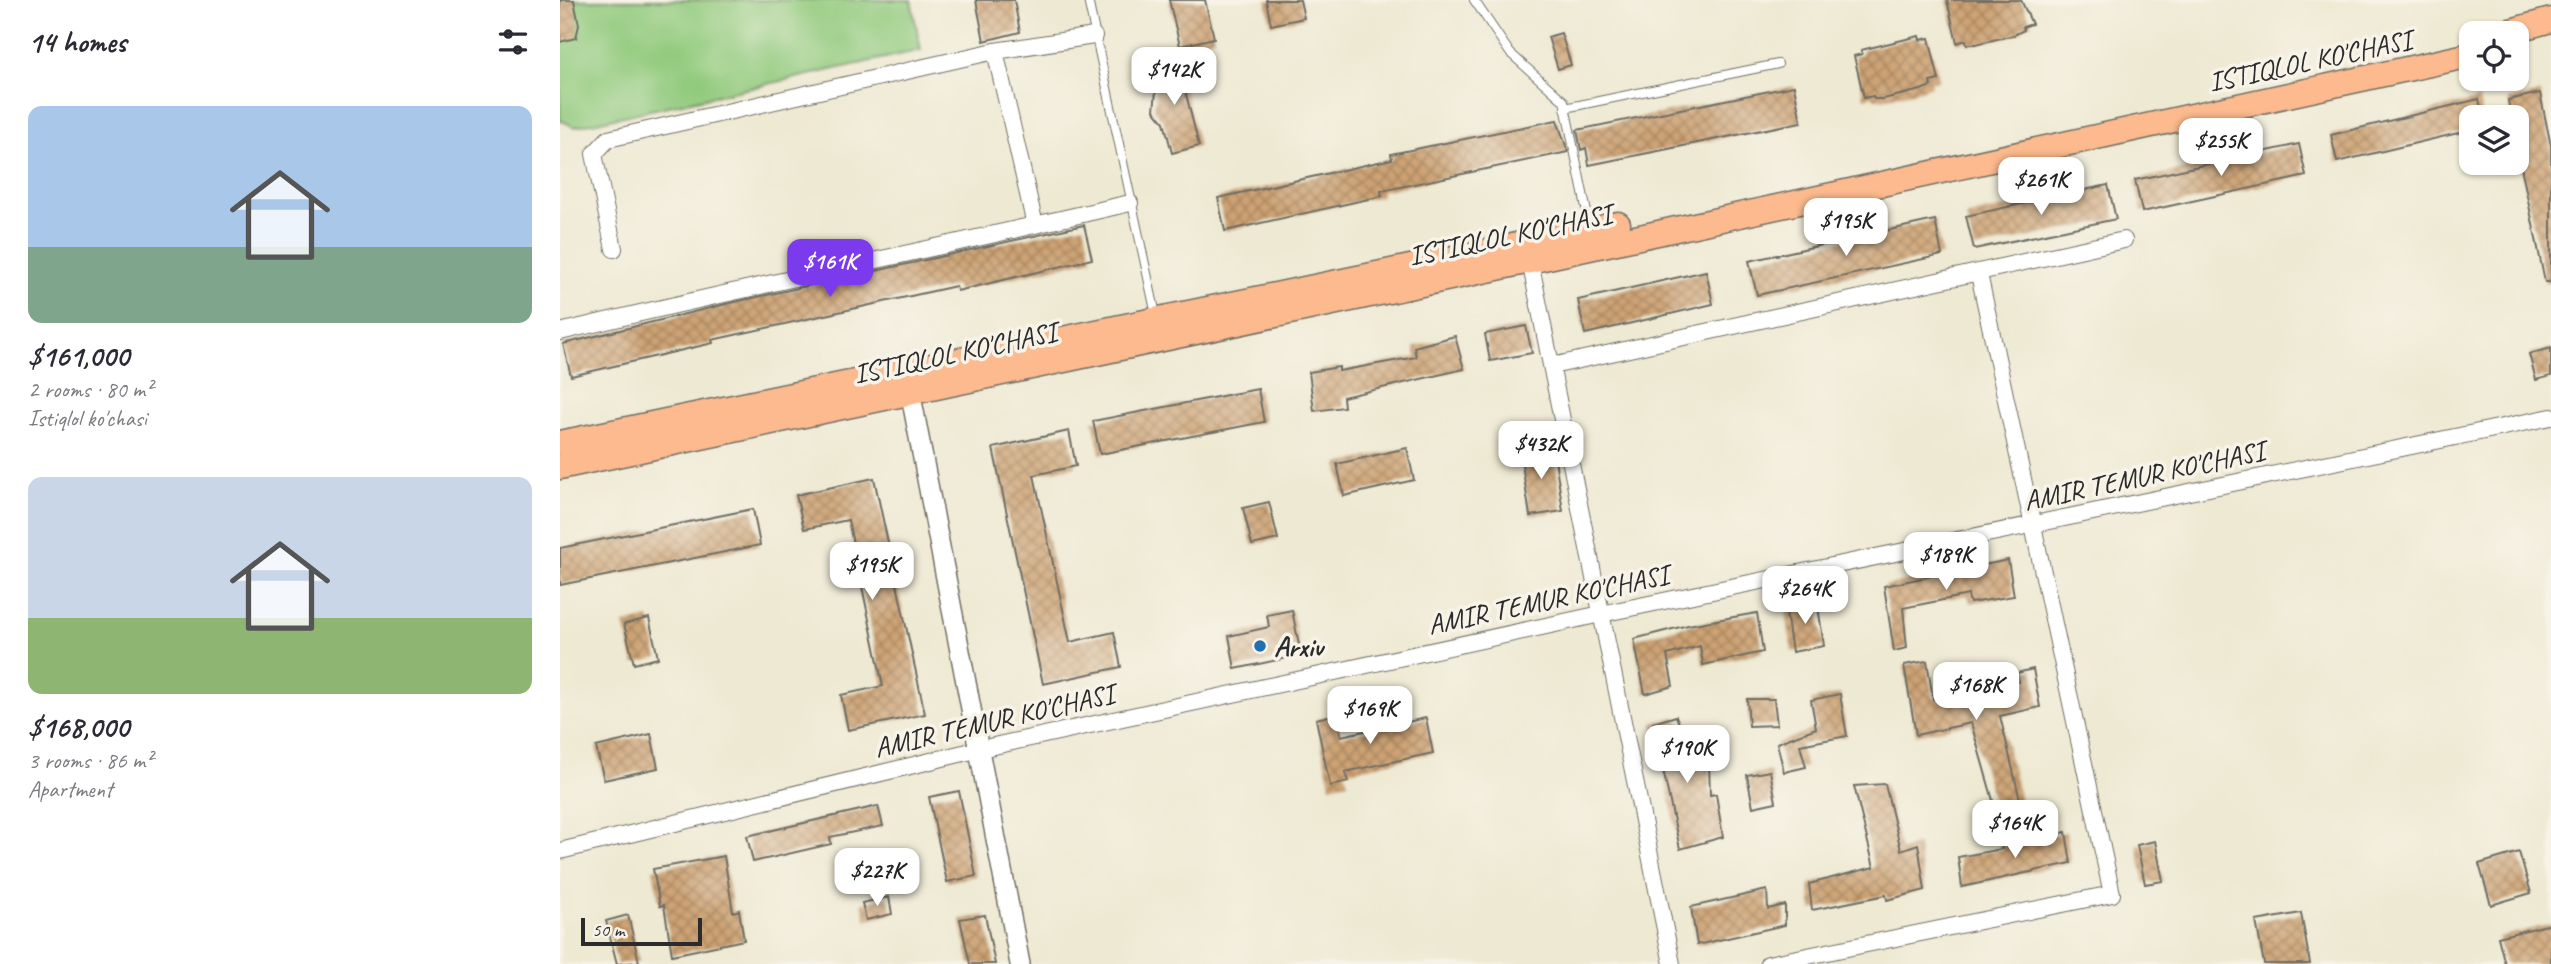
<!DOCTYPE html>
<meta charset="utf-8">
<style>
body{margin:0;font-family:Caveat,sans-serif;background:#f2f2f3;color:#2b2b33;height:100vh;display:flex;flex-direction:column;font-size:26px;white-space:nowrap}
*{box-sizing:border-box;margin:0}
p{font-size:23px;color:#7c7c81}
.icon{flex:none;width:38px;height:38px;fill:none;stroke:currentColor;stroke-width:2;stroke-linecap:round;stroke-linejoin:round}
.map{position:relative;flex:1;overflow:hidden}
.panel{display:flex;flex-direction:column;background:#fff;width:560px}
.panel>*{flex:none}
.fabs{position:absolute;left:1899px;top:21px;display:grid;gap:14px}
.fabs a{display:grid;place-items:center;width:70px;height:70px;border-radius:14px;background:#fff;box-shadow:0 2px 5px #0004;font-size:35px}
.scale{position:absolute;left:21px;bottom:18px;width:121px;box-sizing:border-box;padding-left:7px;border:4px solid #2b2b2b;border-top:0;font-size:19px;line-height:24px;white-space:nowrap;color:#2b2b2b;-webkit-text-stroke:5px #f7f3e8;paint-order:stroke}
.price{position:absolute;translate:-50% -60px;padding:0 16px;border-radius:14px;background:#fff;color:#222;font-size:23px;line-height:46px;filter:drop-shadow(0 2px 4px #0008)}
.price::after{content:'';position:absolute;left:50%;top:42px;width:21px;height:16px;margin-left:-10px;background:inherit;clip-path:polygon(0 0,100% 0,50% 100%)}
.price.current{background:#7c3aed;color:#fff}
ul{padding:0;list-style:none}
li{display:grid;align-content:center;gap:14px;height:371px;padding:0 28px}
li span{display:grid;place-items:center;height:217px;border-radius:14px;color:#555}
li>.icon{margin-inline-start:auto}
span .icon{width:126px;height:126px;fill:#fffc;stroke-width:1}
li b{font-size:30px}
h2{display:flex;justify-content:space-between;align-items:center;height:84px;padding:0 28px;font-size:30px}
main{display:flex;flex:1;min-height:0}
.map>svg:first-child{display:block}
.green{fill:#91ca7d;stroke:#5e7a54;stroke-width:2}
.building{fill:url(#building-cross-hatch)}
.lines{fill:none;stroke-linecap:round;stroke-linejoin:round}
.service-casing{stroke:#6f6e65;stroke-width:10}
.minor-casing{stroke:#6f6e65;stroke-width:18}
.tertiary-casing{stroke:#6f6e65;stroke-width:22}
.primary-casing{stroke:#6f6e65;stroke-width:27}
.service{stroke:#fff;stroke-width:8}
.minor{stroke:#fff;stroke-width:16}
.tertiary{stroke:#fff;stroke-width:19}
.primary{stroke:#fcba8e;stroke-width:24}
.poi-dot{fill:#1f6fb2;stroke:#f7f3e8;stroke-width:2.5}
.labels{text-anchor:middle;stroke-width:7;stroke-linejoin:round;paint-order:stroke}
.street-label{font-size:28px;fill:#2b2b2b;stroke:#f7f3e8}
.poi-label{font-size:28px;font-weight:bold;fill:#2b2b2b;stroke:#f7f3e8;text-anchor:start}
</style>
<main>
<section class="panel">
<h2>14 homes<svg class="icon" aria-label="filters" viewBox="0 0 24 24"><path d="M4 7h16M4 17h16"/><circle cx="9" cy="7" r="2"/><circle cx="15" cy="17" r="2"/></svg></h2>
<ul>
<li><span style="background:linear-gradient(#a9c7e8 65%,#7fa58c 0)"><svg class="icon" aria-label="home" viewBox="0 0 24 24"><path d="M3 11l9-7 9 7M6 9v11h12V9"/></svg></span><div><b>$161,000</b><p>2 rooms · 80 m²</p><p>Istiqlol ko'chasi</p></div></li>
<li><span style="background:linear-gradient(#c9d6e8 65%,#8fb573 0)"><svg class="icon" aria-label="home" viewBox="0 0 24 24"><path d="M3 11l9-7 9 7M6 9v11h12V9"/></svg></span><div><b>$168,000</b><p>3 rooms · 86 m²</p><p>Apartment</p></div></li>
</ul>
</section>
<div class="map">
<svg width="1991" height="964" viewBox="0 0 1991 964">
<defs>
<pattern id="building-cross-hatch" width="8" height="8" patternUnits="userSpaceOnUse" patternTransform="scale(1.75)"><rect width="8" height="8" fill="#cda374"/><path d="M0 0l8 8M0 8l8-8" fill="none" stroke="#a7855f"/></pattern>
</defs>
<rect width="100%" height="100%" fill="#f7f3e8"/>
<filter id="ink" filterUnits="userSpaceOnUse"><feTurbulence type="fractalNoise" baseFrequency=".0143" numOctaves="2"/><feDisplacementMap in="SourceGraphic" scale="14" xChannelSelector="R" yChannelSelector="G"/><feConvolveMatrix kernelMatrix="1 2 1 2 8 2 1 2 1" color-interpolation-filters="sRGB"/></filter>
<filter id="wash" filterUnits="userSpaceOnUse"><feTurbulence type="fractalNoise" baseFrequency=".00686" numOctaves="4" result="noise"/><feDisplacementMap in="SourceGraphic" scale="28" xChannelSelector="R" yChannelSelector="G"/><feGaussianBlur stdDeviation="1.57" result="paint"/><feColorMatrix in="noise" values="0 0 0 0 0 0 0 0 0 0 0 0 0 0 0 0 0 1.4 0 .05"/><feComposite in="paint" operator="in"/></filter>
<g filter="url(#wash)">
<rect width="100%" height="100%" fill="#eee9d2"/>
<!-- green -->
<path class="green" d="M0,0h351l10,50 -347,77 -14,-7z"/>
<g id="blocks">
<!-- building -->
<path class="building" d="M0,0h14l5,25 -3,13 -16,4z
M416,0h38l6,32 -36,9z
M609,0h36l9,38 -34,8z
M706,0h34l4,18 -33,7z
M1387,0h74l11,24 -9,3 1,3 -10,5 -38,9h-9l-1,-4 -9,3z
M1001,33l10,32 -13,4 -10,-32z
M1359,36l1,4 9,-2 10,42 -9,2 1,4 -10,4 -38,9h-9l-1,-3 -9,2 -10,-42 8,-2 -1,-4z
M618,62l21,84 -27,7 -8,-31 -10,-12 2,-19 -5,-22z
M1234,86l7,36 -212,43 -3,-17 -5,2 -4,-20z
M1980,93l11,53v136h-6l-29,-139v-26h-5l-3,-17z
M1919,99l4,18h-12v13l-134,32 -6,-27z
M997,120l11,32 -187,39 1,5 -157,35 -7,-33 174,-39 -1,-5z
M1739,144l7,32 -164,36 -7,-32z
M1548,185l8,34 -142,30 -8,-33z
M1375,220l7,35 -185,40 -8,-34z
M524,225l8,34 -135,32 -1,-5 -244,54 1,3 -142,33 -8,-32 163,-40z
M1146,271l7,33 -128,30 -7,-34z
M966,326l6,27 -42,8 -5,-27z
M895,336l9,33 -121,28 1,10 -30,4 -5,-39 30,-5v4l77,-14 -2,-10z
M1991,348v28l-15,4 -7,-26z
M698,389l6,33 -164,32 -7,-33z
M509,431l7,35 -42,9 36,167 44,-10 7,35 -78,17 -50,-236z
M993,446l10,65 -33,5 -10,-65z
M847,448l7,32 -70,16 -7,-32z
M314,478l51,236 -77,16 -7,-35 42,-9 -35,-166 -44,9 -8,-34z
M709,502l9,37 -26,6 -9,-37z
M193,509l7,36 -200,40v-37z
M1448,560l6,36 -44,7 -2,-8 -65,13 4,40 -13,3 -10,-65z
M1257,600l7,46 -32,6 -7,-46z
M732,610l9,45 -66,14 -6,-33 40,-9 -2,-12z
M1197,613l6,39 -60,13 -3,-19 -33,9 6,31 -28,8 -11,-55 54,-14z
M89,618l9,40 -24,6 -10,-40z
M1367,661l6,38 86,-17 -2,-9 16,-4 7,38 -40,9 21,88 -25,7 -25,-88 -55,12 -12,-70z
M1280,694l7,42 -47,9 6,22 -22,5 -7,-29 39,-15 -5,-28z
M1187,699h27l3,26 -28,1z
M777,714l4,22 85,-18 7,35 -88,19 3,10 -18,4 -14,-67z
M1116,716l5,12 6,-1 1,8 5,-1 8,32 8,-3 1,32 6,-1 7,43 -43,12 -27,-126z
M91,734l7,34 -54,12 -8,-33z
M1210,771l6,31 -23,5 -6,-32z
M1325,784l16,66 17,-6 7,46 -38,10 -1,-5 -74,15 -3,-26 65,-17 -20,-81z
M399,791l17,85 -29,6 -18,-85z
M318,806l5,20 -53,11 1,7 -78,18 -6,-26z
M1506,832l5,31 -109,24 -4,-30 44,-8 -1,-5 32,-2v-3z
M1595,841l8,40 -18,3 -8,-39z
M1959,852l12,41 -40,12 -12,-41z
M164,856l9,56 6,-2 5,30 -72,15 -8,-50 -4,1 -7,-37z
M1207,890l1,19 17,-4v20l-88,20 -6,-38z
M329,897l3,17 -26,6 -4,-17z
M1741,913l9,51h-46l-8,-43z
M68,915l11,47 -22,2 -11,-43z
M425,915l10,49h-25l-10,-45z
M1991,924v40h-46l-7,-27z"/>
</g>
</g>
<g filter="url(#ink)">
<use href="#blocks" fill-opacity="0" stroke="#6f6e65" stroke-width="2"/>
<g class="lines">
<defs>
<path id="service" d="M528,0l68,315
M914,0l36,53 54,48 26,126
M1005,108l213,-44"/>
<path id="minor" d="M435,51l40,174
M54,249l-20,-95 14,-15 387,-88 99,-15
M970,261l142,703
M0,332c189,-46 380,-84 570,-129
M992,366l572,-126
M0,851l420,-102 621,-135 950,-197
M1208,964l344,-70 -133,-620"/>
<path id="tertiary" d="M348,380l112,584"/>
<path id="primary" d="M1943,33l48,-13
M0,443l1058,-219
M0,467l970,-206 941,-206"/>
</defs>
<!-- service casing -->
<use href="#service" class="service-casing"/>
<!-- minor casing -->
<use href="#minor" class="minor-casing"/>
<!-- tertiary casing -->
<use href="#tertiary" class="tertiary-casing"/>
<!-- primary casing -->
<use href="#primary" class="primary-casing"/>
<!-- service -->
<use href="#service" class="service"/>
<!-- minor -->
<use href="#minor" class="minor"/>
<!-- tertiary -->
<use href="#tertiary" class="tertiary"/>
<!-- primary -->
<use href="#primary" class="primary"/>
</g>
</g>
<!-- markers -->
<circle class="poi-dot" cx="700" cy="646" r="7"/>
<g class="labels">
<!-- street labels -->
<g class="street-label">
<text transform="translate(1750 60) rotate(-12)" y="10">ISTIQLOL KO'CHASI</text>
<text transform="translate(950 234) rotate(-12)" y="10">ISTIQLOL KO'CHASI</text>
<text transform="translate(395 352) rotate(-12)" y="10">ISTIQLOL KO'CHASI</text>
<text transform="translate(1584 475) rotate(-12)" y="10">AMIR TEMUR KO'CHASI</text>
<text transform="translate(988 599) rotate(-12)" y="10">AMIR TEMUR KO'CHASI</text>
<text transform="translate(434 720) rotate(-13)" y="10">AMIR TEMUR KO'CHASI</text>
</g>
<!-- poi labels -->
<g class="poi-label">
<text x="714" y="656">Arxiv</text>
</g>
</g>
</svg>
<div class="fabs">
<a><svg class="icon" aria-label="locate" viewBox="0 0 24 24"><circle cx="12" cy="12" r="6"/><path d="M12 2v4M12 18v4M2 12h4M18 12h4"/></svg></a>
<a><svg class="icon" aria-label="layers" viewBox="0 0 24 24"><path d="M12 4l9 5-9 5-9-5zM3 14l9 5 9-5"/></svg></a>
</div>
<div class="scale">50 m</div>
<b class="price" style="left:614px;top:107px">$142K</b>
<b class="price" style="left:1661px;top:178px">$255K</b>
<b class="price" style="left:1481px;top:217px">$261K</b>
<b class="price" style="left:1286px;top:258px">$195K</b>
<b class="price current" style="left:270px;top:299px">$161K</b>
<b class="price" style="left:981px;top:481px">$432K</b>
<b class="price" style="left:1386px;top:592px">$189K</b>
<b class="price" style="left:312px;top:602px">$195K</b>
<b class="price" style="left:1245px;top:626px">$264K</b>
<b class="price" style="left:1416px;top:722px">$168K</b>
<b class="price" style="left:810px;top:746px">$169K</b>
<b class="price" style="left:1127px;top:785px">$190K</b>
<b class="price" style="left:1455px;top:860px">$164K</b>
<b class="price" style="left:317px;top:908px">$227K</b>
</div>
</main>
